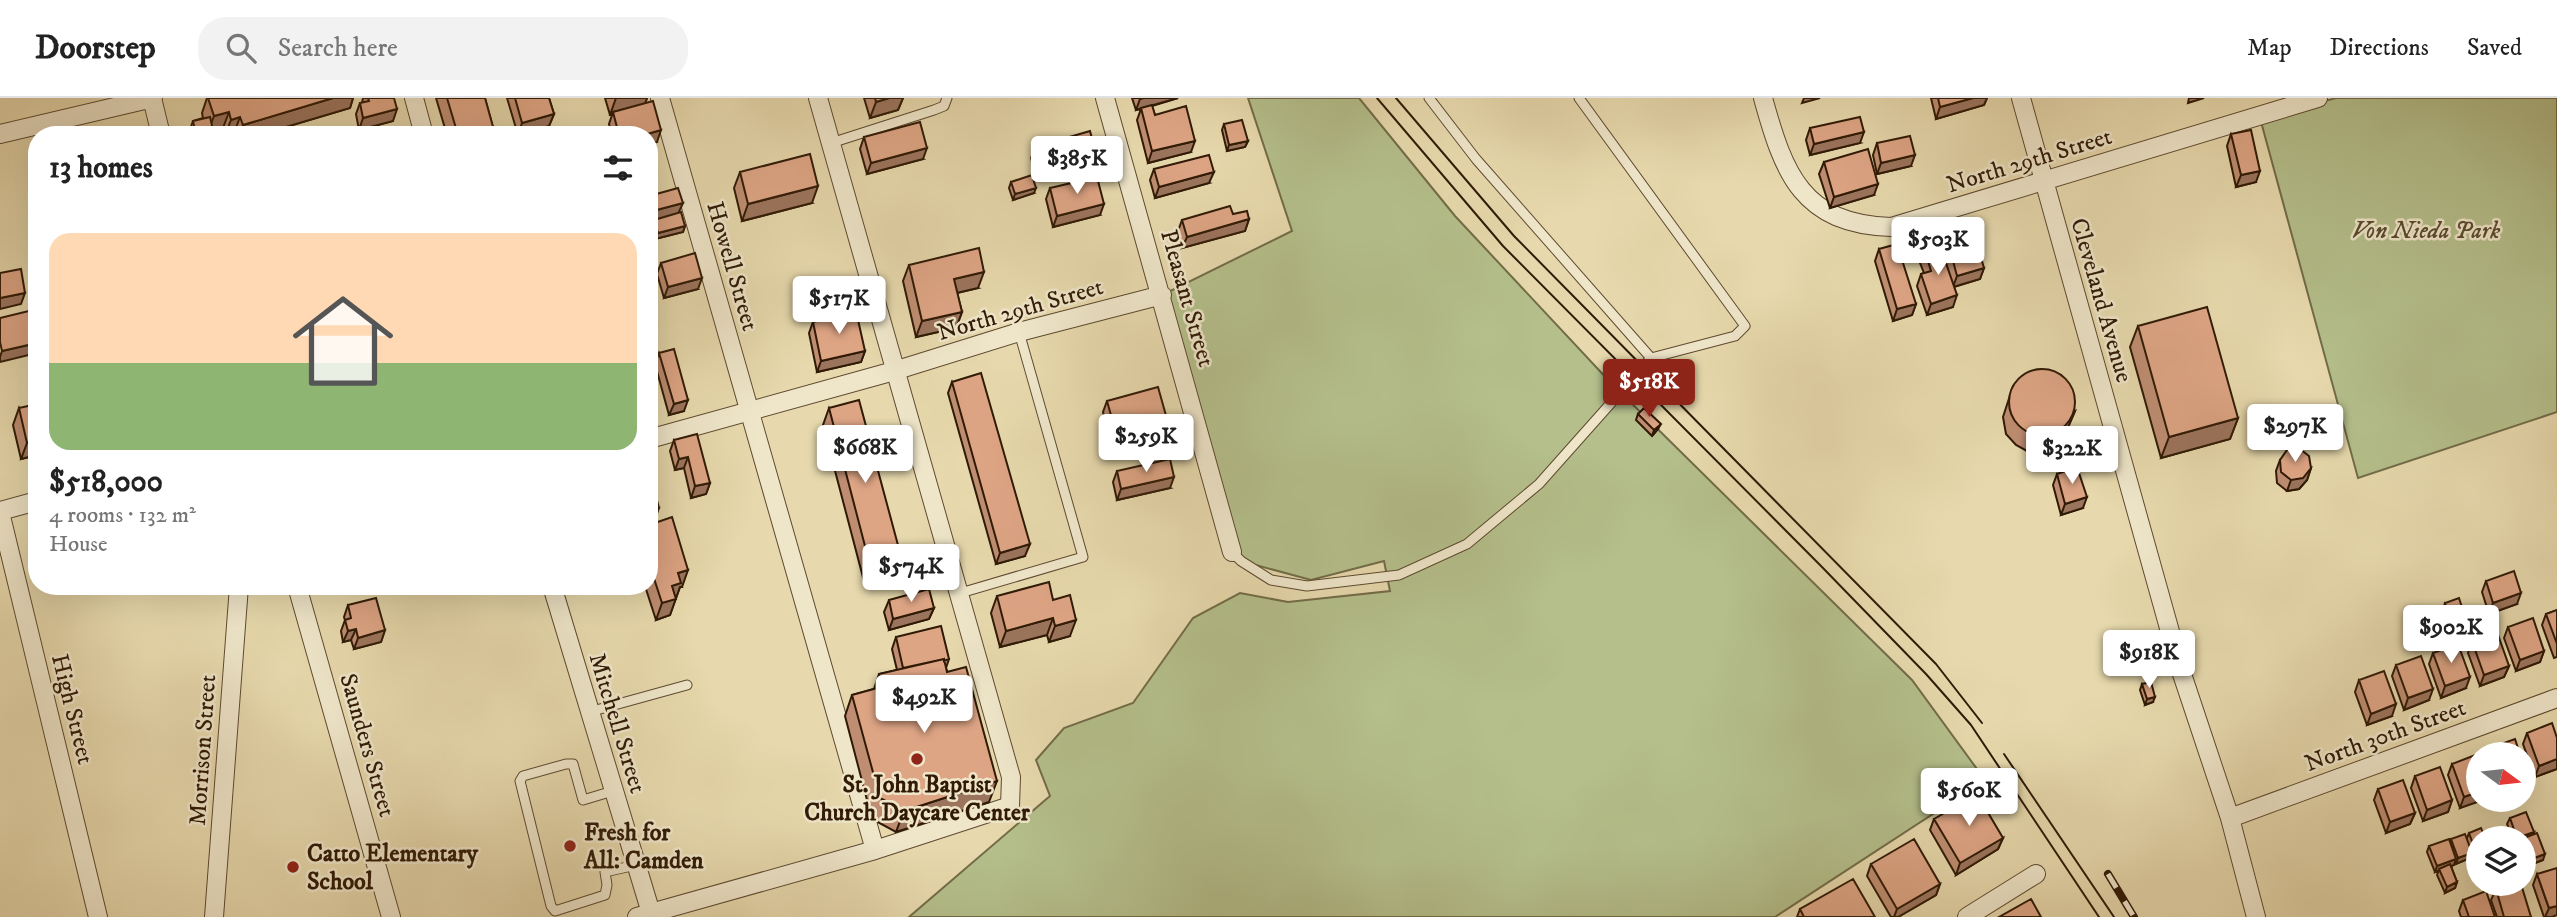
<!DOCTYPE html>
<meta charset="utf-8">
<style>
body{margin:0;font-family:"IM FELL DW Pica",serif;background:#f2f2f2;color:#222;height:100vh;display:flex;flex-direction:column;font-size:26px;white-space:nowrap}
*{box-sizing:border-box;margin:0}
p{font-size:23px;color:#767676}
.icon{flex:none;width:38px;height:38px;fill:none;stroke:currentColor;stroke-width:2;stroke-linecap:round;stroke-linejoin:round}
.map{position:relative;flex:1;overflow:hidden}
.panel{position:absolute;left:28px;top:28px;width:630px;height:469px;display:flex;flex-direction:column;background:#fff;border-radius:28px;box-shadow:0 7px 28px #0002}
.panel>*{flex:none}
.needle{width:46px;rotate:105deg}
.controls{position:absolute;left:2466px;top:644px;display:grid;gap:14px}
.controls a{display:grid;place-items:center;width:70px;height:70px;border-radius:50%;background:#fff;box-shadow:0 7px 28px #0002;font-size:35px}
.price{position:absolute;translate:-50% -60px;padding:0 16px;border-radius:7px;background:#fff;color:#222;font-size:23px;line-height:46px;filter:drop-shadow(0 2px 4px #0008)}
.price::after{content:'';position:absolute;left:50%;top:42px;width:21px;height:16px;margin-left:-10px;background:inherit;clip-path:polygon(0 0,100% 0,50% 100%)}
.price.active{background:#8f2418;color:#fff}
ul{padding:0;list-style:none}
li{display:grid;align-content:center;gap:14px;height:371px;padding:0 21px}
li+li{border-top:2px solid #e0e0e0}
li span{display:grid;place-items:center;height:217px;border-radius:21px;color:#555}
li>.icon{margin-inline-start:auto}
span .icon{width:126px;height:126px;fill:#fffc;stroke-width:1}
li b{font-size:30px}
h2{display:flex;justify-content:space-between;align-items:center;height:84px;padding:0 21px;font-size:30px}
header{display:flex;align-items:center;gap:42px;box-sizing:border-box;height:98px;padding:0 35px;background:#fff;border-bottom:2px solid #e0e0e0}
header strong{font-size:33px}
nav{display:flex;gap:38px;margin-inline-start:auto;font-size:24px}
.search{width:490px;height:63px;background:#f2f2f2;display:flex;align-items:center;gap:18px;box-sizing:border-box;padding:0 24px;border-radius:28px;color:#767676;font-size:26px}
.map>svg:first-child{display:block}
.green{fill:#b4bf8b;stroke:#726c48;stroke-width:2}
.lines{fill:none;stroke-linecap:round;stroke-linejoin:round}
.service-casing{stroke:#5e4a30;stroke-width:11}
.minor-casing{stroke:#5e4a30;stroke-width:20}
.service{stroke:#efe6ca;stroke-width:9}
.minor{stroke:#efe6ca;stroke-width:18}
.tram{stroke:#301a06;stroke-width:2}
.rail-casing{stroke:#301a06;stroke-width:8}
.rail{stroke:#efe6ca;stroke-width:5;stroke-dasharray:16;stroke-linecap:butt}
.wall{fill:#bf8e72;stroke:#301a06;stroke-width:2}
.shaded-wall{fill:#9b745d;stroke:#301a06;stroke-width:2}
.building{fill:#dea585;stroke:#301a06;stroke-width:2}
.poi-dot{fill:#8f2418;stroke:#efe6ca;stroke-width:2.5}
.labels{text-anchor:middle;stroke-width:5;stroke-linejoin:round;paint-order:stroke}
.street-label{font-size:24px;fill:#301a06;stroke:#efe6ca}
.park-label{font-size:24px;font-style:italic;fill:#584c2e;stroke:#efe6ca}
.poi-label{font-size:24px;font-weight:bold;fill:#301a06;stroke:#efe6ca;text-anchor:start}
</style>
<header>
<strong>Doorstep</strong>
<div class="search"><svg class="icon" aria-label="search" viewBox="0 0 24 24"><circle cx="10" cy="10" r="6"/><path d="M15 15l6 6"/></svg>Search here</div>
<nav><a>Map</a><a>Directions</a><a>Saved</a></nav>
</header>
<div class="map">
<svg width="2557" height="819" viewBox="0 0 2557 819">
<rect width="100%" height="100%" fill="#e7d9ad"/>
<filter id="stains"><feTurbulence type="fractalNoise" baseFrequency=".00286" numOctaves="4"/><feColorMatrix values="0 0 0 0 .2 0 0 0 0 .09 0 0 0 0 .02 0 0 0 .5 -.17"/></filter>
<radialGradient id="worn" r=".72"><stop offset=".6" stop-color="#630" stop-opacity="0"/><stop offset="1" stop-color="#630" stop-opacity=".3"/></radialGradient>
<!-- green -->
<path class="green" d="M1248,0h111l96,118 156,167 301,297 73,100 -210,137h-866l141,-121 -14,-36 28,-32 69,-25 60,-85 47,-25 48,9 102,-11 -6,-30 -73,19 -70,-19 -79,-266 130,-64z
M2336,0h221v314l-199,66 -98,-360z"/>
<g class="lines">
<defs>
<path id="service" d="M1579,0l166,228 -10,10 -84,22
M831,45l103,-33 10,-4 3,-8
M1232,454l9,9 30,19 36,6 92,-11 68,-31 72,-60 112,-126 -175,-199 -47,-61
M957,496l126,-37 -64,-225
M589,614l98,-27
M613,693l-30,9 -10,-36h-7l-43,12 -3,5 31,125 4,5 50,-16 2,-10 -2,-13 31,-7"/>
<path id="minor" d="M152,0l9,37
M414,0l10,37
M660,0l215,752
M1105,0l127,454
M1763,0c21,76 39,126 128,129l427,-129
M2021,0l160,573 49,147 26,99
M0,36l153,-36
M649,341l245,-68 125,-39 143,-37
M0,413l37,-10
M0,414l98,405
M297,488l94,331
M552,488l99,327
M2230,720l327,-120
M214,819l25,-331
M637,819l238,-67 135,-44 1,-29 -193,-679
M1967,819l69,-43"/>
</defs>
<!-- service casing -->
<use href="#service" class="service-casing"/>
<!-- minor casing -->
<use href="#minor" class="minor-casing"/>
<!-- service -->
<use href="#service" class="service"/>
<!-- minor -->
<use href="#minor" class="minor"/>
<!-- tram -->
<path class="tram" d="M1377,0l126,148 318,320 105,108 45,51 128,192
M1396,0l118,138 422,428 46,59
M2004,656l110,163"/>
<defs>
<path id="rail" d="M2108,776l26,43"/>
</defs>
<!-- rail casing -->
<use href="#rail" class="rail-casing"/>
<!-- rail -->
<use href="#rail" class="rail"/>
</g>
<!-- wall -->
<path class="wall" d="M207,0h146l-3,10 -91,27h-24l-1,-2 -9,2 -2,-7 -3,1 1,6h-33l5,-14 10,-3 -1,-5z
M363,0h31l-1,23 -34,9 -3,-16 4,-11h2z
M436,0h49l10,37h-48z
M507,0h42l5,16 -5,12 -31,9z
M605,0h42l-2,5 12,39 -8,2v-9h-37l-3,-11 3,-9h-2z
M864,0h39l-5,12 -28,8z
M1132,0h46l-26,8 3,9 36,37 -43,11 -11,-43 4,-11 -5,1z
M1931,0h56l-3,7 -48,14z
M1224,26l24,17 -3,6 -18,4 -5,-21z
M1810,30l50,15 -50,12 -4,-15z
M2231,36l25,48 -20,5 -9,-41z
M864,39l59,22 -56,15 -7,-25z
M1877,45l34,23 -34,8 -4,-19z
M1035,49l60,3 -5,11 -54,16 -5,-19z
M1824,64l50,33 -44,13 -11,-34z
M1154,71l55,14 -54,15 -5,-18z
M740,74l72,31 -70,18 -8,-33z
M1011,84l23,11 -21,7 -4,-12z
M1050,90l50,27 -47,12 -7,-28z
M649,98l30,17 6,13 -2,6 -28,7 -3,-14 2,-4 -5,1z
M1249,121l-4,12 -63,17 -4,-17 4,-11z
M1946,136l38,34 -4,11 -26,8 -1,20 -26,8 -10,-29 4,-12 3,-1 -4,-10 5,-12 22,16 -6,-21z
M1879,151l37,55 -4,11 -19,6 -18,-60z
M661,165l37,26 -34,9 -7,-24z
M909,167l69,23 -21,5 5,19 -6,16 -40,9 -13,-56z
M813,224l52,29 -4,11 -44,10 -8,-39z
M2138,228l100,92 -8,21 -69,19 -31,-111z
M659,255l25,58 -15,4 -14,-51z
M952,284l73,174 -29,8 -48,-171z
M2013,288l62,25 -12,28 -12,10 -9,3 -15,-1 -11,-6 -10,-11 -3,-17z
M1107,303l60,18 -4,11 -52,15 -8,-33z
M19,310l18,47 -16,4 -8,-34z
M829,310l67,169 -31,8 -42,-160z
M1638,316l20,15 -6,7 -16,-16z
M2268,318l20,9 -2,5 -4,4 -9,1 -6,-5 -1,-9z
M674,342l36,43 -4,11 -15,4 -7,-30 -9,2 -5,-19z
M2280,362l31,8 -4,12 -8,9 -12,2 -10,-8 -1,-12z
M1117,373l53,17 -53,12 -4,-18z
M2057,376l26,34 -22,7 -8,-30z
M649,380l4,45 29,64h-2l-10,28 -14,5 -11,-34h4z
M2486,483l31,23 -28,10 -7,-22z
M997,498l56,4 17,36 -21,6 -2,-7 -47,12 -9,-34z
M889,502l45,8 -5,11 -40,11 -5,-18z
M2445,505l20,14 -2,5 -14,5 -6,-18z
M348,507l37,25 -4,12 -27,7 -3,-9 -8,2 -2,-11 4,-11 -1,-3z
M2557,512v47l-3,1 -12,-33 4,-11z
M2508,529l36,24 -4,11 -24,9 -12,-33z
M896,539l53,22 -3,9 43,134 -93,30 -24,-13 -27,-103 7,-21 22,-6 5,-15 18,-4 -5,-21z
M2472,543l37,25 -5,11 -24,9 -12,-33z
M2433,555l33,35 -25,10 -12,-34z
M2396,567l33,35 -25,10 -12,-34z
M2359,582l33,36 -25,9 -12,-33z
M2142,586l11,18 -8,3 -5,-15z
M2527,635l30,5v31l-22,8 -12,-33z
M2452,666l26,36 -18,8 -12,-33z
M2415,678l37,24 -4,12 -25,9 -12,-33z
M2378,691l37,24 -5,11 -24,9 -12,-33z
M2510,720l22,17 11,25 -19,7v-29h-11l-6,-14z
M1934,721l69,19 -5,11 -42,26 -26,-45z
M2469,735l9,5v18l-4,2 -2,-5 -2,5 -14,6 -1,-3 -1,4 -3,1 6,16 -2,6 -10,5 -8,-18 2,-5 -4,2 -8,-20 2,-6 21,-4 1,-3 16,-1z
M1871,766l69,20 -4,11 -38,22h-7l-24,-41z
M2537,776l15,43h-8l-11,-32z
M2496,791l35,28h-34l-6,-17z
M2463,802l32,17h-34l-2,-6z
M1800,811l75,8h-78z"/>
<!-- shaded-wall -->
<path class="shaded-wall" d="M333,0h20l-3,10 -91,27h-20l4,-10z
M616,0h31l-3,9 -31,5 -1,3h-2z
M889,0h14l-5,12 -28,8 6,-16z
M1144,0h34l-42,12 4,-11z
M1804,0h16l-18,5z
M1973,0h14l-3,7 -48,14 4,-12z
M2189,0h15l-16,5z
M397,11l-4,12 -34,9 4,-12z
M229,14l-6,16 -15,4 6,-16z
M554,16l-5,12 -31,9 4,-12z
M240,19l-6,16 -9,2 6,-15z
M661,32l-4,12 -8,2v-9h-5z
M1864,34l-4,11 -50,12 4,-11z
M1195,43l-4,11 -43,11 4,-12z
M1248,43l-3,6 -18,4 2,-6z
M927,50l-4,11 -56,15 4,-11z
M1095,52l-5,11 -54,16 4,-11z
M1915,57l-4,11 -34,8 4,-11z
M2260,73l-4,11 -20,5 5,-12z
M1214,74l-5,11 -54,15 4,-11z
M1878,86l-4,11 -44,13 4,-11z
M818,88l-6,17 -70,18 6,-17z
M1036,90l-2,5 -21,7 2,-6z
M683,105l-5,11 -29,8v-10z
M1104,106l-4,11 -47,12 4,-11z
M1249,121l-4,12 -63,17 5,-11z
M685,128l-2,6 -28,7 3,-6z
M1984,170l-4,11 -27,8 4,-11z
M984,174l-6,16 -30,7 6,-16z
M702,180l-4,11 -34,9 4,-11z
M25,195l-4,11 -21,5v-11z
M1957,197l-4,12 -26,8 4,-11z
M1916,206l-4,11 -19,6 4,-12z
M962,214l-6,16 -40,9 6,-16z
M37,245v10l-37,9v-5l2,-6z
M865,253l-4,11 -44,10 4,-11z
M688,302l-4,11 -15,4 5,-11z
M2075,313l-12,28 -12,10 -9,3 -15,-1 6,-16z
M2238,320l-8,21 -69,19 8,-21z
M1167,321l-4,11 -52,15 5,-12z
M1661,326l-3,5 -6,7 2,-6z
M2288,327l-2,5 -4,4 -9,1 2,-6z
M37,342v15l-16,4 6,-16z
M688,359l-4,11 -9,2 4,-11z
M2311,370l-4,12 -8,9 -12,2 4,-11z
M1174,379l-4,11 -53,12 4,-11z
M710,385l-4,11 -15,4 4,-12z
M2087,399l-4,11 -22,7 4,-11z
M659,410l-6,17 -4,1v-15z
M1030,446l-5,12 -29,8 4,-11z
M902,462l-6,17 -31,8 6,-16z
M688,472l-6,17h-2l-10,28 -14,5 6,-17 16,-30z
M2521,495l-4,11 -28,10 4,-11z
M934,510l-5,11 -40,11 4,-11z
M2465,519l-2,5 -14,5 2,-5z
M1053,520l-6,17 -47,12 6,-16z
M1076,522l-6,16 -21,6 6,-16z
M356,531l-5,11 -8,2 5,-11z
M385,532l-4,12 -27,7 4,-11z
M2544,553l-4,11 -24,9 4,-11z
M2509,568l-5,11 -24,9 4,-11z
M2470,579l-4,11 -25,10 4,-12z
M2433,591l-4,11 -25,10 4,-12z
M2155,599l-2,5 -8,3 2,-6z
M2396,606l-4,12 -25,9 4,-11z
M2557,661v10l-22,8 4,-11z
M997,683l-8,21 -93,30 8,-21z
M2478,694v8h5l-23,8 4,-11z
M2452,702l-4,12 -25,9 4,-11z
M2415,715l-5,11 -24,9 4,-11z
M2534,734l-3,5 -14,1z
M2003,740l-5,11 -42,26 4,-12z
M2472,755l-2,5 -14,6 2,-6z
M2545,756l-2,6 -19,7 2,-6z
M2456,761l-2,6 -19,7 2,-6z
M2457,784l-2,6 -10,5 2,-6z
M1940,786l-4,11 -38,22h-4l3,-8z
M2557,808v9l-5,2h-7l4,-9z"/>
<!-- building -->
<path class="building" d="M208,0h125l-90,27 -3,-8 -9,3 -2,-8 -15,4z
M368,0h26l3,11 -34,9 -3,-15 9,-2z
M447,0h38l10,36 -4,1h-33z
M515,0h34l5,16 -32,9z
M875,0h14l-13,4z
M1938,0h35l-33,9z
M653,3l8,29 -17,5h-25l-6,-23z
M1152,7l3,10 31,-9 9,35 -43,10 -11,-43z
M210,19l3,13 6,-2 2,7h-25l-3,-14z
M1860,19l4,15 -50,12 -4,-16z
M1242,22l6,21 -19,4 -5,-21z
M920,24l7,26 -56,15 -7,-26z
M99,31l1,6h-27z
M2251,32l9,41 -19,4 -10,-41z
M1090,33l5,19 -55,16 -5,-19z
M1910,38l5,19 -34,8 -4,-20z
M1868,51l10,35 -44,13 -10,-35z
M810,56l8,32 -70,18 -8,-32z
M1209,57l5,17 -55,15 -5,-18z
M1032,77l4,13 -21,6 -4,-12z
M1097,79l7,27 -47,12 -7,-28z
M678,90l5,15 -34,9v-16z
M1230,108l3,8 14,-3 2,8 -62,18 -5,-17z
M681,114l4,14 -27,7 -4,-13z
M1972,129l12,41 -27,8 -11,-42z
M1897,146l19,60 -19,5 -18,-60z
M1940,148l17,49 -26,9 -10,-30 10,-3 -6,-20z
M979,150l5,24 -30,7 8,33 -40,9 -13,-56z
M695,155l7,25 -34,9 -7,-24z
M21,171l4,24 -25,5v-25z
M2207,209l31,111 -69,19 -31,-111z
M37,211v34l-35,8 -2,-9v-24z
M856,213l9,40 -44,10 -8,-39z
M674,251l14,51 -14,4 -15,-51z
M2009 304a33 33 0 1 1 66 0a33 33 0 1 1-66 0Z
M981,275l49,171 -30,9 -48,-171z
M1158,289l9,32 -51,14 -9,-32z
M859,302l43,160 -31,9 -42,-161z
M37,306v36l-10,3 -8,-35z
M1644,310l17,16 -7,6 -16,-16z
M2268 321a10 10 0 1 1 20 0a10 10 0 1 1-20 0Z
M697,336l13,49 -15,3 -7,-29 -9,2 -5,-19z
M2300,351l9,7 2,12 -8,10 -12,2 -10,-8 -1,-12 7,-10z
M1170,361l4,18 -53,12 -4,-18z
M2077,369l10,30 -22,7 -8,-30z
M651,379l8,31 -10,3v-33z
M672,419l16,53 -10,3 3,10 -9,3 4,13 -14,4 -13,-40v-13l4,-1 -4,-13v-11z
M2514,473l7,22 -28,10 -7,-22z
M1049,484l4,18 17,-5 6,25 -21,6 -2,-8 -47,13 -9,-35z
M929,491l5,19 -41,11 -4,-19z
M376,500l9,32 -27,8 -2,-9 -8,2 -3,-11 6,-2 -3,-13z
M2459,500l6,19 -14,5 -6,-19z
M2557,512v34l-11,-30z
M2533,520l11,33 -24,9 -12,-33z
M941,528l8,33 -5,2v-2l-41,9 -7,-31z
M2497,534l12,34 -25,9 -12,-34z
M2458,546l12,33 -25,9 -12,-33z
M2421,558l12,33 -25,9 -12,-33z
M944,561l3,13 19,-5 31,114 -93,30 -24,-13 -28,-103 29,-8 -2,-13z
M2384,573l12,33 -25,10 -12,-34z
M2151,584l4,15 -8,2 -5,-15z
M2552,625l5,15v21l-18,7 -12,-33z
M2515,641l5,15h-28l-2,-6z
M2478,656v38l-14,5 -12,-33z
M2524,665l3,9 -3,2z
M2440,669l12,33 -25,10 -12,-34z
M2403,682l12,33 -25,9 -12,-33z
M1977,696l26,44 -43,25 -26,-44z
M2526,714l8,20 -17,6 -7,-20z
M2481,730l4,10h-7v13l-2,1 -7,-19z
M2537,735l8,21 -19,7 -2,-7v-16z
M2465,736l7,19 -14,5 -7,-19z
M1914,741l26,45 -43,25 -26,-45z
M2449,741l7,20 -19,7 -8,-20z
M2450,766l7,18 -10,5 -8,-18z
M2557,770v38l-8,2 -12,-34z
M1853,781l22,38h-71l-4,-8z
M2512,786h9l10,33h-27l-8,-28z
M2486,793l9,26h-26l-6,-17z
M2031,801l10,18h-42z"/>
<!-- markers -->
<g class="poi-dot">
<circle cx="917" cy="661" r="7"/>
<circle cx="570" cy="748" r="7"/>
<circle cx="293" cy="769" r="7"/>
</g>
<g class="labels">
<!-- street labels -->
<g class="street-label">
<text transform="translate(2029 62) rotate(-17)" y="8">North 29th Street</text>
<text transform="translate(733 168) rotate(74)" y="8">Howell Street</text>
<text transform="translate(1188 200) rotate(74)" y="8">Pleasant Street</text>
<text transform="translate(2102 202) rotate(74)" y="8">Cleveland Avenue</text>
<text transform="translate(1020 211) rotate(-16)" y="8">North 29th Street</text>
<text transform="translate(73 611) rotate(76)" y="8">High Street</text>
<text transform="translate(618 625) rotate(73)" y="8">Mitchell Street</text>
<text transform="translate(2385 637) rotate(-20)" y="8">North 30th Street</text>
<text transform="translate(368 647) rotate(74)" y="8">Saunders Street</text>
<text transform="translate(202 652) rotate(-86)" y="8">Morrison Street</text>
</g>
<!-- park labels -->
<g class="park-label">
<text x="2426" y="140">Von Nieda Park</text>
</g>
<!-- poi labels -->
<g class="poi-label">
<text x="917" y="694" text-anchor="middle">St. John Baptist<tspan x="917" dy="28">Church Daycare Center</tspan></text>
<text x="584" y="742">Fresh for<tspan x="584" dy="28">All: Camden</tspan></text>
<text x="307" y="763">Catto Elementary<tspan x="307" dy="28">School</tspan></text>
</g>
</g>
<rect width="100%" height="100%" filter="url(#stains)"/>
<rect width="100%" height="100%" fill="url(#worn)"/>
</svg>
<div class="controls">
<a><svg class="needle" viewBox="-14 -14 28 28"><path d="M0-13l5 13h-10z" fill="#e53935"/><path d="M0 13l5-13h-10z" fill="#767676"/></svg></a>
<a><svg class="icon" aria-label="layers" viewBox="0 0 24 24"><path d="M12 4l9 5-9 5-9-5zM3 14l9 5 9-5"/></svg></a>
</div>
<b class="price" style="left:1077px;top:98px">$385K</b>
<b class="price" style="left:1938px;top:179px">$503K</b>
<b class="price" style="left:839px;top:238px">$517K</b>
<b class="price active" style="left:1649px;top:321px">$518K</b>
<b class="price" style="left:2295px;top:366px">$297K</b>
<b class="price" style="left:1146px;top:376px">$259K</b>
<b class="price" style="left:865px;top:387px">$668K</b>
<b class="price" style="left:2072px;top:388px">$322K</b>
<b class="price" style="left:911px;top:506px">$574K</b>
<b class="price" style="left:2451px;top:567px">$902K</b>
<b class="price" style="left:2149px;top:592px">$918K</b>
<b class="price" style="left:924px;top:637px">$492K</b>
<b class="price" style="left:1969px;top:730px">$560K</b>
<section class="panel">
<h2>13 homes<svg class="icon" aria-label="filters" viewBox="0 0 24 24"><path d="M4 7h16M4 17h16"/><circle cx="9" cy="7" r="2"/><circle cx="15" cy="17" r="2"/></svg></h2>
<ul>
<li><span style="background:linear-gradient(#ffd9b3 60%,#8fb573 0)"><svg class="icon" aria-label="home" viewBox="0 0 24 24"><path d="M3 11l9-7 9 7M6 9v11h12V9"/></svg></span><div><b>$518,000</b><p>4 rooms · 132 m²</p><p>House</p></div></li>
</ul>
</section>
</div>
